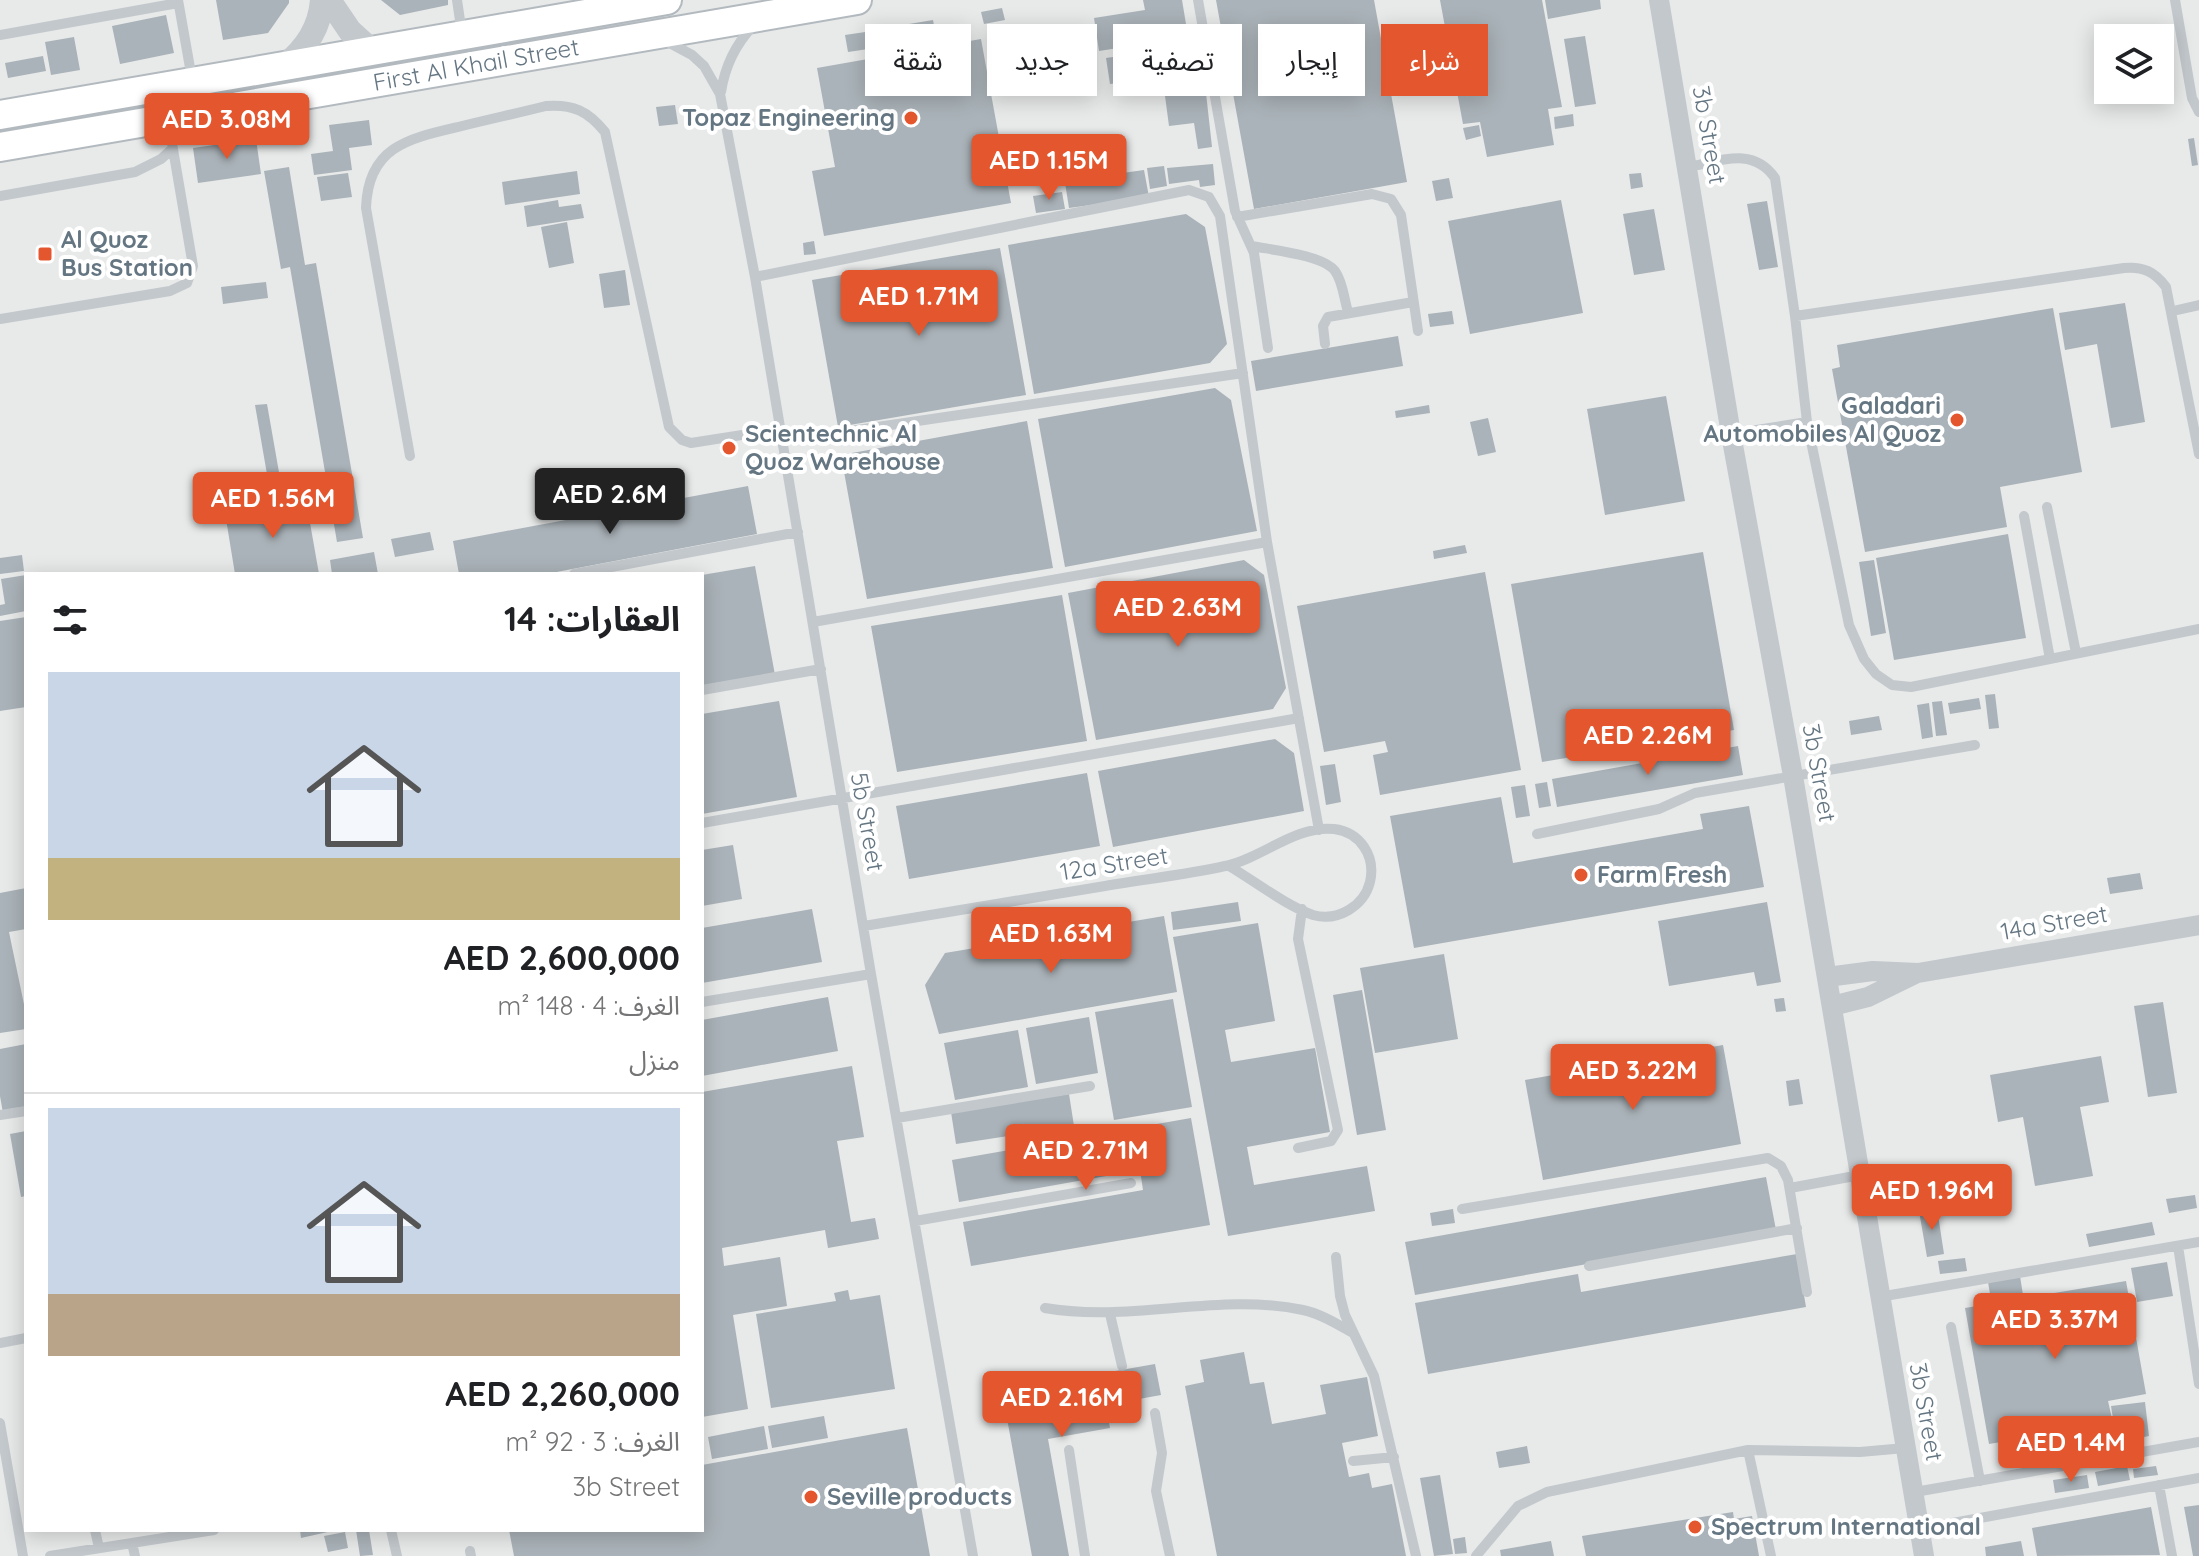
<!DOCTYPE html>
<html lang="ar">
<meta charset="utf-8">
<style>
body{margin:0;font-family:Quicksand,"Noto Sans Arabic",sans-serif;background:#f2f2f2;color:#202124;direction:rtl;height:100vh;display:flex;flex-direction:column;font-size:30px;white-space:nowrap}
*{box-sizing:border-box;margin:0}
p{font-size:26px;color:#757577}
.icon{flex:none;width:44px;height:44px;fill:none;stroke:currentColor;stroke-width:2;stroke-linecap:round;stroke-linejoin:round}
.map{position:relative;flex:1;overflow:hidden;direction:ltr}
.drawer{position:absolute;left:24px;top:572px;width:680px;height:960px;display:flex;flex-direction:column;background:#fff;border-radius:0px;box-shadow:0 4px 20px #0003;direction:rtl}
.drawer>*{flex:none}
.top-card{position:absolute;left:728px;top:24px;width:760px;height:72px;direction:rtl;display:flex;gap:16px}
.fabs{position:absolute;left:2094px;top:24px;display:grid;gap:16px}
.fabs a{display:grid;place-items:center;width:80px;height:80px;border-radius:0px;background:#fff;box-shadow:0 4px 20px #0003;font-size:40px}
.price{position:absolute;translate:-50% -68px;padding:0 18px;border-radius:8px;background:#e4572e;color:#fff;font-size:26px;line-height:52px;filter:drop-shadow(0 2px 4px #0008)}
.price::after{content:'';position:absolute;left:50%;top:48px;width:24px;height:18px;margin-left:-12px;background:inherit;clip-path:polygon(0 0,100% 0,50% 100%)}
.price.active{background:#222;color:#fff}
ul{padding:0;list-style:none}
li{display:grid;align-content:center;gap:16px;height:424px;padding:0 24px}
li+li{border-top:2px solid #e0e0e0}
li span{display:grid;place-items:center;height:248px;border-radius:0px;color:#555}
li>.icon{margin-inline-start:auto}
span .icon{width:144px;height:144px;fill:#fffc;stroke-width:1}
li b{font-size:34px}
h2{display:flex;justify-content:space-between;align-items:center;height:96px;padding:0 24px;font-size:34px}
.chip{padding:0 28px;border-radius:0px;background:#fff;box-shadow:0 4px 20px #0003;font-size:28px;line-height:72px}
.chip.active{background:#e4572e;color:#fff}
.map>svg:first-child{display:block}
.built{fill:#e8e9e9;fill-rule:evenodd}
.building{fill:#aab3b9}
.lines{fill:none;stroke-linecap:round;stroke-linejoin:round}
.secondary-casing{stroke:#b3babf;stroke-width:32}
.service{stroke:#c3c8cc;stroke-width:10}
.minor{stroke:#c3c8cc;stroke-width:20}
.tertiary{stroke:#c3c8cc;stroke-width:24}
.secondary{stroke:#fff;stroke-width:28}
.poi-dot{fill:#e4572e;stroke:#fff;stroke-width:3}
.labels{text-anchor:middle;stroke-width:8;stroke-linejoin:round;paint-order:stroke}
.street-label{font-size:24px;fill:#657683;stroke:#fff}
.poi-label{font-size:24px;font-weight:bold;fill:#657683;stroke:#fff;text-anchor:start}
</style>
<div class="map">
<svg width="2199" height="1556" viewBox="0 0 2199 1556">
<rect width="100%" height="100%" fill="#fafaf8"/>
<!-- built -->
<path class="built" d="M0,0h2199v1556h-2199zM2108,38h52v52h-52zM26,574h676v956h-676z"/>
<!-- building -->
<path class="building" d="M216,0h73v3l-21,30 -45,7z
M381,0h67v5l-48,10z
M1143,0h39l10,60 -44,7 -4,-23 -45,7 -5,-33 51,-8z
M1216,0h158l33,182 -153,27z
M1440,0h102l20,107 -14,2 6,36 -67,12 -7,-35 -17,2z
M1545,0h55l1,9 -53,10z
M1002,8l3,12 -21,4 -3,-12z
M166,15l8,38 -54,11 -8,-38z
M933,20l3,16 -48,9 -3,-17z
M872,31l3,17 -27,4 -3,-17z
M1585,36l11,68 -21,3 -11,-68z
M74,37l6,33 -29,5 -6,-33z
M981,39l30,164 -187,33 -12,-65 23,-4 -18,-99z
M1140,53l4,27 -34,4 -4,-26z
M43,56l3,15 -38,7 -3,-15z
M1204,75l8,72 -14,2 -4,-26 -25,3 -6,-45z
M675,105l3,19 -19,2 -3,-19z
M1573,114l1,12 -19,3 -1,-12z
M369,120l3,25 -23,3 3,22 -38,5 -3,-21 22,-3 -4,-26z
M1479,125l2,11 -15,4 -3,-12z
M2194,138l4,27 -6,1 -4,-27z
M256,139l5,35 -63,9 -5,-35z
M1213,164l2,21 -15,2 -1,-7 -30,4 -2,-16z
M1092,166l2,11 50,-7 5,27 -80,11 -6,-38z
M1164,166l3,20 -17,3 -3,-21z
M289,167l16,98 11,-2 47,275 -26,4 -47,-275 -9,2 -17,-98z
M577,171l3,23 -75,11 -3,-23z
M348,173l4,24 -31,4 -4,-24z
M1641,173l2,14 -12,2 -2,-15z
M1449,178l4,20 -17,3 -4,-20z
M1062,192l3,17 -29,4 -3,-17z
M558,200l1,7 22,-3 3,14 -57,9 -3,-21z
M1561,200l22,113 -113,21 -22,-113z
M1767,201l11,66 -19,3 -12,-66z
M1654,209l11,61 -31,5 -11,-61z
M1186,214l19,13 22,117 -17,19 -176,31 -26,-149z
M567,222l7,41 -25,5 -8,-41z
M814,241l2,13 -12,1 -1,-12z
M1000,248l26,147 -188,32 -26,-147z
M625,270l5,35 -26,3 -5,-34z
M266,282l2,16 -45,6 -2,-17z
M2125,303l20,119 -34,6 -14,-84 -32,6 -6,-37z
M2053,308l29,164 -82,15 7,40 -142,25 -33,-183 8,-2 -3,-22z
M1452,311l2,13 -24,3 -2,-13z
M1398,336l5,30 -147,25 -5,-30z
M1215,388l16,12 26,131 -192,36 -27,-148z
M1666,396l19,105 -80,14 -18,-106z
M267,404l13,74 -12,2 -13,-75z
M1429,405l1,8 -34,5 -1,-7z
M1488,418l8,34 -18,4 -8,-34z
M1027,421l26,147 -186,31 -26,-144z
M748,486l9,48 -211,40h-87l-6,-33z
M306,500l13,74h-84l-10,-61z
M430,532l4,18 -39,7 -4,-18z
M2008,534l18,104 -132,22 -18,-102z
M1465,545l2,8 -33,6 -1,-8z
M374,552l4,22h-46l-2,-14z
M1703,552l31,178 -192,32 -31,-178z
M22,555l2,16 -24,3v-16z
M1244,560l20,15 22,113 -13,21 -177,31 -28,-147z
M1874,560l12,73 -15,3 -12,-74z
M755,566l20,109 -73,12v-112z
M1485,572l36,198 -141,25 -7,-40 15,-3 -3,-11 -61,11 -27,-146z
M26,575v36l-26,5v-11l5,-1 -4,-25z
M1062,595l25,146 -190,31 -26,-146z
M26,617v90l-26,4v-90z
M1995,694l4,34 -10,1 -4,-34z
M1979,698l2,11 -31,5 -2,-11z
M779,701l18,96 -95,17v-100z
M1942,701l5,34 -11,1 -4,-34z
M1929,703l4,34 -11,2 -5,-34z
M1879,716l3,14 -31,5 -2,-14z
M1275,739l19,14 10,58 -191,36 -15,-76z
M1738,746l5,29 -186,32 -5,-28z
M1335,764l6,38 -15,3 -6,-39z
M1087,773l13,73 -191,33 -13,-73z
M1547,782l4,24 -12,2 -4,-24z
M1525,785l5,31 -14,2 -5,-31z
M1501,797l12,66 190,-34 -3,-15 49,-8 15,81 -350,61 -24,-132z
M733,845l9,54 -40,7v-56z
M2140,873l3,16 -33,5 -3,-16z
M26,888v41l-17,3 17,82v15l-26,4v-140z
M1238,902l3,19 -68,9 -2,-18z
M1767,902l14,80 -24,4 -3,-14 -85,14 -11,-65z
M812,909l10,53 -120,21v-55z
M1164,916l13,76 -238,42 -14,-49 20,-32z
M1258,923l17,98 -50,9 6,32 84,-14 15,84 -83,15 7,38 113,-19 8,45 -147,25 -55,-299z
M1444,954l14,85 -83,14 -15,-85z
M1362,990l24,140 -29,5 -24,-140z
M828,997l10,54 -136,25v-56z
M1784,998l2,13 -10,1 -2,-13z
M1173,999l19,108 -78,13 -19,-108z
M2163,1002l14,91 -29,4 -14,-91z
M1089,1017l9,56 -62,11 -10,-56z
M1018,1030l10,57 -73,13 -11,-57z
M26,1044v65l-23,4 -3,-17v-47z
M1723,1045l18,99 -198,36 -18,-100z
M2101,1056l8,46 -29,5 13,69 -58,10 -12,-69 -25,5 -8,-47z
M852,1066l12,71 -27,4 14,81 24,-4 4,21 -51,9 -3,-18 -103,18 2,18 56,-9 7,49 -54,9 15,94 -46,8v-325z
M1799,1079l4,25 -14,2 -3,-25z
M1069,1094l5,32 -118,18 -5,-32z
M1191,1118l19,107 -239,41 -8,-44 180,-32 -3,-20 -181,32 -7,-42z
M26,1131v65l-5,1 -11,-63z
M1766,1177l10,53 -361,65 -10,-53z
M1934,1184l3,20 -15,2 -3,-19z
M2195,1195l2,13 -28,5 -3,-14z
M1937,1208l7,46 -17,3 -8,-46z
M1453,1209l2,14 -23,3 -2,-13z
M2152,1222l3,13 -66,12 -3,-13z
M1797,1254l9,53 -378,67 -13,-71 163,-29 3,18z
M1965,1258l2,13 -27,3 -2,-13z
M2167,1262l6,34 -36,6 -6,-34z
M2020,1276l3,19 -32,5 -3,-18z
M2126,1281l20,113 -38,7 5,22 -124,21 -24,-136z
M848,1290l2,10 30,-5 15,94 -124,19 -15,-94 80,-13 -2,-8z
M1244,1352l6,32 14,-2 8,42 54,-10 -6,-29 47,-8 11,59 -36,7 7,34 20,-4 3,15 20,-4 14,72h-189l-32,-170 19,-4 -4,-22z
M1155,1364l6,31 -55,10 4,23 -62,11 21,117h-37l-30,-165z
M2145,1402l4,34 -21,4 -2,-17 -12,2 -3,-19z
M824,1416l4,22 -56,10 -4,-22z
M764,1426l4,23 -56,10 -4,-22z
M907,1428l23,128h-416l-5,-26h193v-65z
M1527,1446l3,17 -31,5 -3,-16z
M2127,1466l3,14 -32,6 -3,-14z
M2156,1466l2,9 -24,3 -1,-9z
M1440,1475l13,79 -19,2 -14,-78z
M2087,1475l2,13 -34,5 -2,-13z
M2199,1505v51h-6l-9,-49z
M2151,1507l9,48 -123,1 -5,-28z
M1733,1512l1,7 18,-3 7,40h-173l-4,-20z
M300,1530h31l1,1 -31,7z
M356,1530h13l4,25 -13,1z
M345,1532l3,16 -20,4 -4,-16z
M1465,1537l2,16 -12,1 -2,-15z
M1551,1541l3,15h-53l-1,-6z
M2021,1541l3,15h-38l-1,-9z"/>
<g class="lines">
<defs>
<path id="secondary" d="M0,115l667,-115
M0,147l857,-147"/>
</defs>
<!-- secondary casing -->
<use href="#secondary" class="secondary-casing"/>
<!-- service -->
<path class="service" d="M178,0l14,79
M457,0l5,34
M1198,0l37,211 19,42 14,95
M2175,0l17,98 7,14
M0,35l178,-32
M666,41l26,14 12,11 16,28 35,183 116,697 102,582
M721,92c4,-26 14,-47 32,-66
M1688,167c32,-6 65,-21 87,11l20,138 12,106 42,203 15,34 12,15 16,11 19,2 288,-58
M0,196l135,-24 26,-13 11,-10
M1237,217l135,-23 19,5 10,16 17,116
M1252,246c20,4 71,9 83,25 8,11 9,28 13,41
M755,277l434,-87 20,7 11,19 47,326 52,288
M2173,311l26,-6
M1795,316l329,-48c19,-2 31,4 42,19l33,167
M0,319l170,-28 17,-8 6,-17 -25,-146
M1325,344l-2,-18 5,-9 85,-15
M1731,434l76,-12
M782,441l461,-68
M410,456l-44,-248c2,-63 45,-70 96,-82 28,-7 56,-13 84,-20 27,-2 42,5 59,26l64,295 13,13 9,3 89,-14
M2047,507l29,146
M2024,516l26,143
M574,574l224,-42
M813,622l454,-80
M702,690l119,-21
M702,823l597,-105
M1537,834l122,-25 36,-16 280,-48
M864,926c80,-13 161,-27 241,-40 40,-7 80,-11 120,-20 36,-7 70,-41 109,-37 26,3 42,27 36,53 -6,24 -32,40 -57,33 -25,-8 -60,-35 -84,-49
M702,1002l169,-28
M0,1115l26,-4
M897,1118l193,-32
M1298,1148l33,-7 7,-11 -40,-191 4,-30
M1790,1188l70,-13
M1462,1209l306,-51 13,8 7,14 19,112
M915,1221l216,-38
M2178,1246l21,138
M1336,1257l4,39 5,19 29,61 42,180
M1589,1266l208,-38
M1879,1297l320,-55
M1045,1308c86,15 175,-16 258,2 18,4 34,14 50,23
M1110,1314l12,52
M1951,1327l29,154
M0,1343l26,-5
M1155,1413l7,40 -6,38 14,65
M0,1423l23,133
M1069,1450l16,106
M1748,1450l23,106
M1353,1461l41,-4
M2159,1485l13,71
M1915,1492l284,-50
M1920,1529l279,-51
M95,1530l4,18
M391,1530l6,26
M132,1543l3,13
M470,1551l1,5
M50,1556l164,-26
M1476,1556l42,-50 29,-14 201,-42 112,2 45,-4"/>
<!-- minor -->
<path class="minor" d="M1659,0l72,434 62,342 131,780
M1827,977l46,-6 45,2 281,-48
M1832,1006l36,-9 49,-24"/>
<!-- tertiary -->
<path class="tertiary" d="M329,0l21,31 22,20
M284,66c22,-17 36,-38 38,-66"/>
<!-- secondary -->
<use href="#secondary" class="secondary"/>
</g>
<!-- markers -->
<g class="poi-dot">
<circle cx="911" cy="118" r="8"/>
<rect x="37" y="246" width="16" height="16" rx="4"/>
<circle cx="1957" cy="420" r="8"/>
<circle cx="729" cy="448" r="8"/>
<circle cx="1581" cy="875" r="8"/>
<circle cx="811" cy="1497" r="8"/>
<circle cx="1695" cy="1527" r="8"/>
</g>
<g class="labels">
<!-- street labels -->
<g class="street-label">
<text transform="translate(476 65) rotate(-10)" y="8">First Al Khail Street</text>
<text transform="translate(1709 135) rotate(80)" y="8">3b Street</text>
<text transform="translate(1819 773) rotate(80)" y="8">3b Street</text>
<text transform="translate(867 822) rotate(80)" y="8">5b Street</text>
<text transform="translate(1114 864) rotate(-9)" y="8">12a Street</text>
<text transform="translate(2054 923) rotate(-10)" y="8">14a Street</text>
<text transform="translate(1926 1412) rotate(80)" y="8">3b Street</text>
</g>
<!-- poi labels -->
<g class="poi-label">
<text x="895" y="126" text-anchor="end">Topaz Engineering</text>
<text x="61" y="248">Al Quoz<tspan x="61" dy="28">Bus Station</tspan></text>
<text x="1941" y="414" text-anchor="end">Galadari<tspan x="1941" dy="28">Automobiles Al Quoz</tspan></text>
<text x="745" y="442">Scientechnic Al<tspan x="745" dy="28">Quoz Warehouse</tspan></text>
<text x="1597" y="883">Farm Fresh</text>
<text x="827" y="1505">Seville products</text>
<text x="1711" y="1535">Spectrum International</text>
</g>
</g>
</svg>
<div class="fabs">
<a><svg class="icon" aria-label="layers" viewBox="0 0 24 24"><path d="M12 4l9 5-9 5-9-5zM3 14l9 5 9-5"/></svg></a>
</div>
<b class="price" style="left:227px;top:161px">AED 3.08M</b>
<b class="price" style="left:1049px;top:202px">AED 1.15M</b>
<b class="price" style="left:919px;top:338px">AED 1.71M</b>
<b class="price active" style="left:610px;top:536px">AED 2.6M</b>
<b class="price" style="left:273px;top:540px">AED 1.56M</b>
<b class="price" style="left:1178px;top:649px">AED 2.63M</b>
<b class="price" style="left:1648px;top:777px">AED 2.26M</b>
<b class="price" style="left:1051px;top:975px">AED 1.63M</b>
<b class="price" style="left:1633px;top:1112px">AED 3.22M</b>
<b class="price" style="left:1086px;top:1192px">AED 2.71M</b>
<b class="price" style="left:1932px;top:1232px">AED 1.96M</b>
<b class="price" style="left:2055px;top:1361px">AED 3.37M</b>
<b class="price" style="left:1062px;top:1439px">AED 2.16M</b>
<b class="price" style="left:2071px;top:1484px">AED 1.4M</b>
<div class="top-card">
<a class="chip active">شراء</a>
<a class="chip">إيجار</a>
<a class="chip">تصفية</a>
<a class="chip">جديد</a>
<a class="chip">شقة</a>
</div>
<section class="drawer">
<h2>العقارات: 14<svg class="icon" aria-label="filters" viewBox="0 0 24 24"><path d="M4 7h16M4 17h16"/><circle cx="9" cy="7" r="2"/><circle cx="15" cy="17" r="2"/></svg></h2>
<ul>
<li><span style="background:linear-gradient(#c9d6e8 75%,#c2b280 0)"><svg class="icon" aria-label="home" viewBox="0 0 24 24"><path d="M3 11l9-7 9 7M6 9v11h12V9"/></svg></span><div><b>AED 2,600,000</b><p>الغرف: 4 · 148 m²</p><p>منزل</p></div></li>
<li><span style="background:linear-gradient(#c9d6e8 75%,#b9a48a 0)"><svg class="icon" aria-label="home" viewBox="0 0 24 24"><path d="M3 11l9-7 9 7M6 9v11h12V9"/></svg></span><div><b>AED 2,260,000</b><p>الغرف: 3 · 92 m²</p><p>3b Street</p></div></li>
</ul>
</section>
</div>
